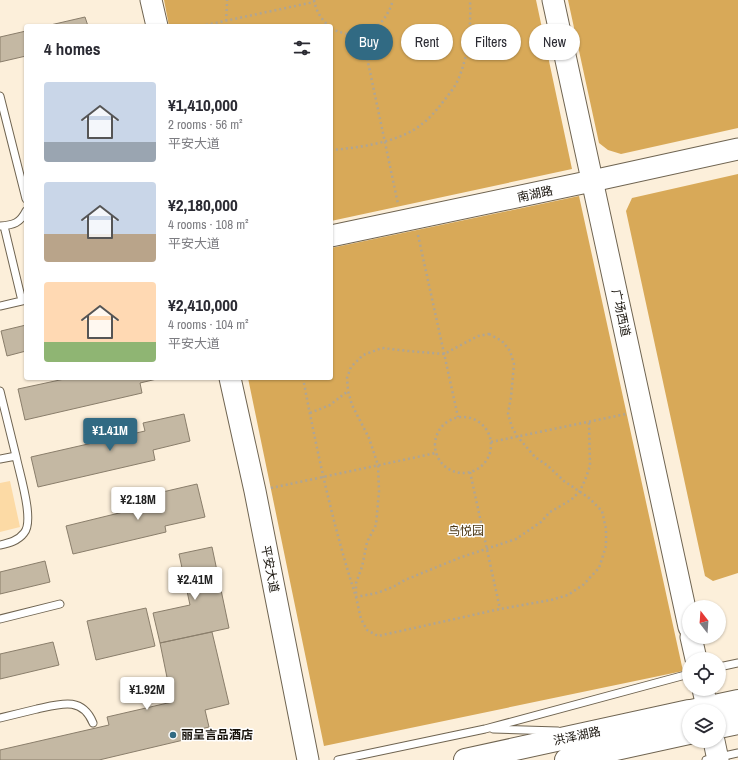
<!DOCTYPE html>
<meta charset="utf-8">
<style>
body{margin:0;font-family:"Archivo Narrow","Noto Sans SC",sans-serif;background:#f7f7f7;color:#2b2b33;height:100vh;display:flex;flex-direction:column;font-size:15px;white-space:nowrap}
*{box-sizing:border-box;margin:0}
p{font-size:13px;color:#7c7c81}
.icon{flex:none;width:22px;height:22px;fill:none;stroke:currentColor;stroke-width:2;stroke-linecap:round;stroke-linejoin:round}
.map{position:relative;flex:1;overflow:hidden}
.drawer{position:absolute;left:24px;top:24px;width:309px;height:356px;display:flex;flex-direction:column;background:#fff;border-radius:4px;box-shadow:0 1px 3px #0004}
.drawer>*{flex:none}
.hud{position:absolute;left:345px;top:24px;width:333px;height:36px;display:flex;gap:8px}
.needle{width:26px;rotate:343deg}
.tools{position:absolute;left:682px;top:600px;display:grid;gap:8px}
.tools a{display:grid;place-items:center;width:44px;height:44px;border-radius:50%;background:#fff;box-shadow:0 1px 3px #0004;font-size:20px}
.price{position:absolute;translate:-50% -34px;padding:0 9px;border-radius:4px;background:#fff;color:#222;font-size:13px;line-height:26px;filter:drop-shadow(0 1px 2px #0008)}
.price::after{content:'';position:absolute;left:50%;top:24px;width:12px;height:9px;margin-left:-6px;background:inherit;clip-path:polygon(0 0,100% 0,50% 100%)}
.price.active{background:#316a83;color:#fff}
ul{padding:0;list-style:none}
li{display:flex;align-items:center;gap:12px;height:100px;padding:0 20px}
li span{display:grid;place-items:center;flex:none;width:112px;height:80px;border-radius:4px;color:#555}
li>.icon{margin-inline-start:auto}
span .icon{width:48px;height:48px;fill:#fffc;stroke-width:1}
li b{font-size:17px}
h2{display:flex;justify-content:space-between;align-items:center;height:48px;padding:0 20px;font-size:17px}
.chip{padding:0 14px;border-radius:18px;background:#fff;box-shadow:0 1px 3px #0004;font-size:14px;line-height:36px}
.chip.active{background:#316a83;color:#fff}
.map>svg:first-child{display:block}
.green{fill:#fcdaa5}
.forest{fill:#d8a958}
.building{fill:#c4b8a3;stroke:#8a7e6b}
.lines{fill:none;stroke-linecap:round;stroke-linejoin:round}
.lane-casing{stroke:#6f6451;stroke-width:9}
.secondary-casing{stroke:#6f6451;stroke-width:23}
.primary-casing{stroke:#6f6451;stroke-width:24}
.path{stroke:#afa594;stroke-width:2.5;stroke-dasharray:2 3;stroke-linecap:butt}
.lane{stroke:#fff;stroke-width:7}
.secondary{stroke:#fff;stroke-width:21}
.primary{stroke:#fff;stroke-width:22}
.poi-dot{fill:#316a83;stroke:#fefefe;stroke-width:1.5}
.labels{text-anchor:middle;stroke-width:3;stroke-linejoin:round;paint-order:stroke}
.street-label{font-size:12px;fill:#16110a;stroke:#fefefe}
.park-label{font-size:12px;fill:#4c3815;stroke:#fefefe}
.poi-label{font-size:12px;font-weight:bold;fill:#16110a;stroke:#fefefe;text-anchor:start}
</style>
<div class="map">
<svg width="738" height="760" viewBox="0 0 738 760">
<rect width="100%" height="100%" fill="#fcefda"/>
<!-- green -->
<path class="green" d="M10,481l10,46 -20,5v-49z"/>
<!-- forest -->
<path class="forest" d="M164,0h372l36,169 -241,52v-195h-162z
M568,0h170v128l-117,26 -13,-4 -9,-7z
M738,174v399l-25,8 -8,-5 -79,-365 6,-13z
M579,196l104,475 -359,75 -76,-368h83v-130z"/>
<!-- building -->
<path class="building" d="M85,17l3,9h-42z
M26,31v25l-26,6v-25z
M26,325v26l-19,5 -6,-25z
M69,378h92l-21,5 2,10 -117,27 -7,-31z
M184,414l6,27 -37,9 2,10 -117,27 -7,-30 114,-26 -2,-8z
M197,484l8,33 -40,9 1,6 -93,22 -7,-28 90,-22 -2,-10z
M212,547l17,81 -69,15 -7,-30 37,-8 -11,-51z
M45,561l5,21 -50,12v-22z
M146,608l9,38 -59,14 -9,-39z
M212,632l17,72 -24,6 4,17 -19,5 2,6 -93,22h-99v-10l109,-25 -2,-8 65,-15 -12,-59z
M53,642l6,23 -59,14v-25z"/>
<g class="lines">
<defs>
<path id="lane" d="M0,96l26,103
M0,226c14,-1 20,-3 26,-15
M4,226l18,75
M0,306l26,-6
M0,391l16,65 -16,3
M0,545c9,-2 18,-4 24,-12 11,-12 -5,-61 -8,-77
M0,619l60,-15
M719,667l19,-4
M0,718c12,-3 25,-6 37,-9 23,-5 45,-13 56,14
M493,729l65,2
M338,760l147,-31 204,-55
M706,760l32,-7"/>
<path id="secondary" d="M151,0l6,26
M553,0l136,627
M331,236l261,-55 146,-32
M230,378l25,113 53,269
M691,637l5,22
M703,689l4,18
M714,741l4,19"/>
<path id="primary" d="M691,711l47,-10
M719,727l19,-4
M465,760l224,-49
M566,760l123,-27"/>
</defs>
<!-- lane casing -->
<use href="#lane" class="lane-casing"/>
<!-- secondary casing -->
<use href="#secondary" class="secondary-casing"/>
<!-- primary casing -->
<use href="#primary" class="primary-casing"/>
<!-- path -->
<path class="path" d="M314,0c2,11 7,19 15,26
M201,26l113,-24
M226,26l1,-26
M331,28c28,16 54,1 62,-28
M362,34l36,170
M331,150c25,-2 54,-6 77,-17 12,-6 22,-15 30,-25 8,-10 18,-21 22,-33 9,-24 11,-50 10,-75
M418,235l40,182
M489,334l13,7 8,10 4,13 -3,33 -3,17 4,13 5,9 18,21 13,9 16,15 25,17 13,13 4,18v17l-7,22 -16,17 -15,10 -17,5 -51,9 -122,27 -11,-6 -6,-11 -5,-22v-14l6,-16 5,-25 9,-17 3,-34 -1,-26 -9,-27 -17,-33 -4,-14 -1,-13 4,-11 12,-12 19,-7 26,3 36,3 34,-18z
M303,378c14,74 30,148 53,219l21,-4 16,-6 12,-7 54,-22 57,-19 25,-17 9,-10 21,-12 9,-9 5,-11 5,-14 -1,-45
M310,413l20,-8 18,-14
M435 445a28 28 0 1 1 56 0a28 28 0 1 1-56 0Z
M491,442l135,-28
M470,472l30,137
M271,488l165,-35"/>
<!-- lane -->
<use href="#lane" class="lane"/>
<!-- secondary -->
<use href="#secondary" class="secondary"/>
<!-- primary -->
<use href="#primary" class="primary"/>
</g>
<!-- markers -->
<circle class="poi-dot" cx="173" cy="735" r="4"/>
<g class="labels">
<!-- street labels -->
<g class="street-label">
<text transform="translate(535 194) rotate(-12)" y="4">南湖路</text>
<text transform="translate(621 313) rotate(78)" y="4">广场西道</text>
<text transform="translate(270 569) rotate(79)" y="4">平安大道</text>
<text transform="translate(577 736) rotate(-12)" y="4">洪泽湖路</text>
</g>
<!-- park labels -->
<g class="park-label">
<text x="466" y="535">鸟悦园</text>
</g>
<!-- poi labels -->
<g class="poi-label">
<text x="181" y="739">丽呈言品酒店</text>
</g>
</g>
</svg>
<div class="tools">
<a><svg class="needle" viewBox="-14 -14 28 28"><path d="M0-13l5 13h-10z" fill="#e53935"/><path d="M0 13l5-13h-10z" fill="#7c7c81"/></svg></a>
<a><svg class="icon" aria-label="locate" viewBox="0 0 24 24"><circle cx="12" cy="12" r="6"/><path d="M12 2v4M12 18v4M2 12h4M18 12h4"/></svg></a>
<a><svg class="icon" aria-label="layers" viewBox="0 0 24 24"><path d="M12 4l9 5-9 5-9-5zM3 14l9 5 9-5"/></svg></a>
</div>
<b class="price active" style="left:110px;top:452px">¥1.41M</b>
<b class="price" style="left:138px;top:521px">¥2.18M</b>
<b class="price" style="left:195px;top:601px">¥2.41M</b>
<b class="price" style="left:147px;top:711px">¥1.92M</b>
<div class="hud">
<a class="chip active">Buy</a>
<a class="chip">Rent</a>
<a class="chip">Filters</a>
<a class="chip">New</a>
</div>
<section class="drawer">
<h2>4 homes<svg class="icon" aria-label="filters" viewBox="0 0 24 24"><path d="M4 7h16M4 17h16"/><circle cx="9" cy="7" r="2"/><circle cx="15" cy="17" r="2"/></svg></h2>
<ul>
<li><span style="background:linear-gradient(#c9d6e8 75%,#9aa5b1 0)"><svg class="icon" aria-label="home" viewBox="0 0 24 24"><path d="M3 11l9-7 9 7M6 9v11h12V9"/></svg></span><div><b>¥1,410,000</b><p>2 rooms · 56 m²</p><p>平安大道</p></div></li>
<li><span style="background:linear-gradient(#c9d6e8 65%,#b9a48a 0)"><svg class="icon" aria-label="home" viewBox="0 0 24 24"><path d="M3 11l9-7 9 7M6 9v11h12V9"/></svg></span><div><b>¥2,180,000</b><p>4 rooms · 108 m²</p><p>平安大道</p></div></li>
<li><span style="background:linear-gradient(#ffd9b3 75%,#8fb573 0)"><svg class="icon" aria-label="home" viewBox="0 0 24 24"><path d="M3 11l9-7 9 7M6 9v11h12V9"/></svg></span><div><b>¥2,410,000</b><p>4 rooms · 104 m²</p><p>平安大道</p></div></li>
</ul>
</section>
</div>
